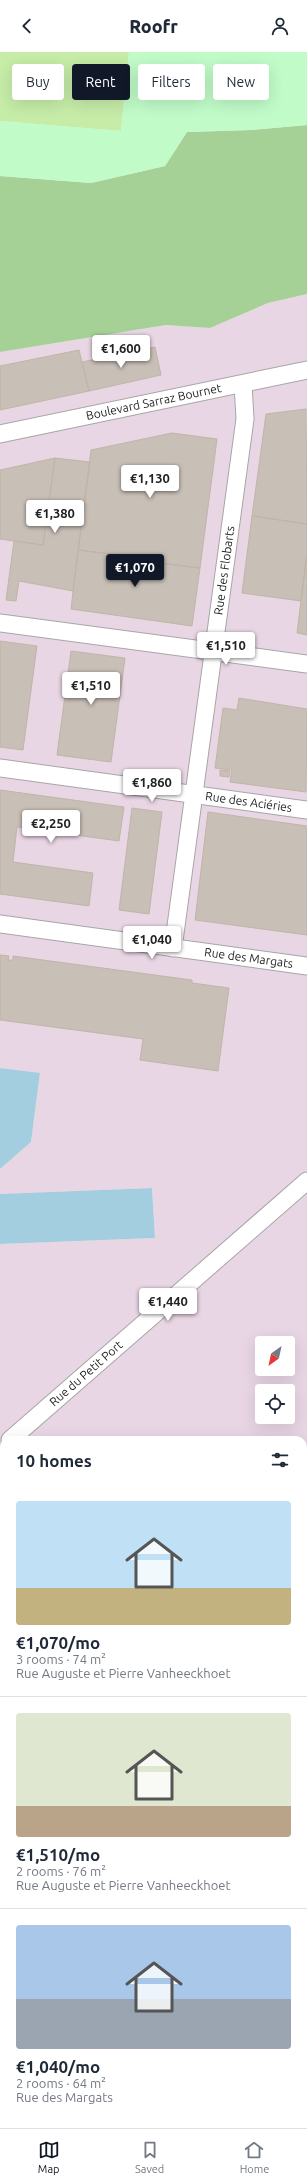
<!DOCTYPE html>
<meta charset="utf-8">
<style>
body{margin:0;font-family:Ubuntu,sans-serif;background:#f6f6f7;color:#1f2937;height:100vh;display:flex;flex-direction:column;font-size:15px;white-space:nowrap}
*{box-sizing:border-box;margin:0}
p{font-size:13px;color:#747a83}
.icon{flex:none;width:22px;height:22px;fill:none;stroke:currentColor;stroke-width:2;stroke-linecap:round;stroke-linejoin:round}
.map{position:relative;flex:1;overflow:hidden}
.sheet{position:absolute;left:0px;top:1384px;width:307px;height:692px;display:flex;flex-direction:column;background:#fff;border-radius:12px 12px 0 0;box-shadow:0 4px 16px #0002}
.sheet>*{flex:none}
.hud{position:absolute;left:12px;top:12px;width:283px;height:36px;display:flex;gap:8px}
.needle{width:26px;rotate:213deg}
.fabs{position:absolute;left:255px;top:1284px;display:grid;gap:8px}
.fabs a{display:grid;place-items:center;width:40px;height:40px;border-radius:4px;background:#fff;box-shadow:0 4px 16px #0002;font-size:20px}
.price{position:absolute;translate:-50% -34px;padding:0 9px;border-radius:4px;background:#fff;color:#222;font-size:13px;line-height:26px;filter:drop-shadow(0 1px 2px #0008)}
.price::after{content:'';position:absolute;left:50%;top:24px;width:12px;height:9px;margin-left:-6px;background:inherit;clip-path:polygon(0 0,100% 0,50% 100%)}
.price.on{background:#111827;color:#fff}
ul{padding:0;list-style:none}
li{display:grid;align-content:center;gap:8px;height:212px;padding:0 16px}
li+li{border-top:1px solid #e0e1e3}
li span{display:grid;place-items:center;height:124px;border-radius:4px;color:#555}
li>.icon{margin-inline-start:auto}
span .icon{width:72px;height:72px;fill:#fffc;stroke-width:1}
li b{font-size:17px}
h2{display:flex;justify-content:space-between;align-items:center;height:48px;padding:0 16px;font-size:17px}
.chip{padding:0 14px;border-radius:4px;background:#fff;box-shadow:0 4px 16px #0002;font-size:14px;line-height:36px}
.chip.on{background:#111827;color:#fff}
header{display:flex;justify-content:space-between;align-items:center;height:52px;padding:0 16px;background:#fff;font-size:18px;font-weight:800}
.dock{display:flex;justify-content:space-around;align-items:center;height:56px;border-top:1px solid #e0e1e3;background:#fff;font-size:11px;color:#747a83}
.dock a{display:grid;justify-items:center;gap:2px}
.dock .on{color:#111827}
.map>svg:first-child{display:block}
.industrial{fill:#e9d6e5;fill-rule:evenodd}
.grass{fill:#c6eca8}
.forest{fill:#a5d197}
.park{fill:#c0fbc8}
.water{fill:#a3cedf}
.building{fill:#c8bfb7;stroke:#c2b4a6}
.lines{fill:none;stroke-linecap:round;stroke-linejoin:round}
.minor-casing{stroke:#a6a6a6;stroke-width:19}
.minor{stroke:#fff;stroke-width:17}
.labels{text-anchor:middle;stroke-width:3.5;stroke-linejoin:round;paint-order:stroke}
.street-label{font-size:12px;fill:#1f1f1f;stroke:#fff}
</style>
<header><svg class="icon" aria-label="back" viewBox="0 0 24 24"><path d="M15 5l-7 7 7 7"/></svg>Roofr<svg class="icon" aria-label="person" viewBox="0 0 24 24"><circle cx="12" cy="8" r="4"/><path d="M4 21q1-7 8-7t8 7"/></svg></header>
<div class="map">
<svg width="307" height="2076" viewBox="0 0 307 2076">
<rect width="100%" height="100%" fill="#f0ede4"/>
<!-- industrial -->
<path class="industrial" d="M307,242v1506l-4,2v-362h-299v449l-4,1v-646l155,-6 -3,-50 -152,6v-25l31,-27 9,-68 -40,-6v-716l166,-27 44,3 58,-25zM262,1291h26v26h-26zM262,1339h26v26h-26z"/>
<!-- grass -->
<path class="grass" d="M0,0h129l-8,79 -121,-10z"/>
<!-- forest -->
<path class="forest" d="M307,73v169l-39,9 -58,25 -44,-3 -166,27v-176l91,7 74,-17 22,-34 64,-2z"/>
<!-- park -->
<path class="park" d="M129,0h178v73l-56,5 -64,2 -22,34 -74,17 -91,-7v-55l121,10z"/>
<!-- water -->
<path class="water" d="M0,1016l40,5 -9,69 -31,27z
M152,1136l3,50 -155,6v-50z
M307,1748v328h-307v-238l4,-1v235h299v-322z"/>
<!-- building -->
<path class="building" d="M155,295l6,28 -72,16 -7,-29z
M79,298l10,41 -89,19v-44z
M306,357l1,115 -55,-8 14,-102z
M172,381l45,6 -17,129 -64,-8v-3l-58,-7 13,-100z
M55,406l35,4 -17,129 -54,-10 -3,20 -10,-1 8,-59 29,4z
M55,406l-12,87 -43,-6v-69z
M252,464l55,8v29l-6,48 -59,-8z
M78,498l58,7v3l64,8 -8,58 -121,-17z
M307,501v82l-10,-2z
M0,589l37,5 -14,104 -23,-3z
M71,599l54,7 -14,104 -54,-7z
M239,646l68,11 -1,83 -76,-10 2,-12 -17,-2 8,-60 14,2z
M220,718l10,1 -1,6 -9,-1z
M0,738l124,17 -5,34 -102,-14 -4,35 80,11 -4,33 -89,-12z
M132,756l30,4 -13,102 -30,-4z
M208,760l99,14v109l-112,-15z
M0,903l9,1 -1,4h5v-4l179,24v3l37,5 -11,83 -78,-11 3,-21 -143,-19z"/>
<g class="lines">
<defs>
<g id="minor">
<path id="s1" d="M0,382l307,-64"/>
<path d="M0,571l307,41"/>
<path id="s2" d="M0,716l307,42"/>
<path id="s3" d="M0,872l307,42"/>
<path id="s4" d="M173,896l72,-529 -2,-35"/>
<path id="s5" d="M10,1388l297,-259"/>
</g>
</defs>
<!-- minor casing -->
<use href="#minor" class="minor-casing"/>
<!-- minor -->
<use href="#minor" class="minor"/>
</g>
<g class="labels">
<!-- street labels -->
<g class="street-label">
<text dy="4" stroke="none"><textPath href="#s1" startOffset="157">Boulevard Sarraz Bournet</textPath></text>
<text dy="4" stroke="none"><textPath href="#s4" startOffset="381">Rue des Flobarts</textPath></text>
<text dy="4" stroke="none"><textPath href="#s2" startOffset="251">Rue des Aciéries</textPath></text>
<text dy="4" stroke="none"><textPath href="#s3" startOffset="251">Rue des Margats</textPath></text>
<text dy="4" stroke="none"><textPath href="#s5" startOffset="101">Rue du Petit Port</textPath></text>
</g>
</g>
</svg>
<div class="fabs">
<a><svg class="needle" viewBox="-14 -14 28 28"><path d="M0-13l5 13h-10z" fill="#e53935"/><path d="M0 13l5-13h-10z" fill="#747a83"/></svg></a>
<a><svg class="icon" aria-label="locate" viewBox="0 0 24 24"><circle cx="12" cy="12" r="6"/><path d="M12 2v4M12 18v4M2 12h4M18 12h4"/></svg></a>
</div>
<b class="price" style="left:121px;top:317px">€1,600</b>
<b class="price" style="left:150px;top:447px">€1,130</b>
<b class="price" style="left:55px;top:482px">€1,380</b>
<b class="price on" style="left:135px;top:536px">€1,070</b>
<b class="price" style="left:226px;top:614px">€1,510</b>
<b class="price" style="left:91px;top:654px">€1,510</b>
<b class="price" style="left:152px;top:751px">€1,860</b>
<b class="price" style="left:51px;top:792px">€2,250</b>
<b class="price" style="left:152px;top:908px">€1,040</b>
<b class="price" style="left:168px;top:1270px">€1,440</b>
<div class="hud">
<a class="chip">Buy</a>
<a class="chip on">Rent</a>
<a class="chip">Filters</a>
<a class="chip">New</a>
</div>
<section class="sheet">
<h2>10 homes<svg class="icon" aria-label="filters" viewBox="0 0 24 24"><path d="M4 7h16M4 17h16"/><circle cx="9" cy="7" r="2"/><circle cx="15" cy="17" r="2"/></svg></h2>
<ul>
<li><span style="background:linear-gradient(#bfe0f5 70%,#c2b280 0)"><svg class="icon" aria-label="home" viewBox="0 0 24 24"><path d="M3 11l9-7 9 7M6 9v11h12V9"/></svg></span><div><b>€1,070/mo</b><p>3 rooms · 74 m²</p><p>Rue Auguste et Pierre Vanheeckhoet</p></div></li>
<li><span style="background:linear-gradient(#dfe7d0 75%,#b9a48a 0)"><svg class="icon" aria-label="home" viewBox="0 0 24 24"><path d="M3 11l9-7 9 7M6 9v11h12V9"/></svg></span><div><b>€1,510/mo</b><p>2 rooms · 76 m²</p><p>Rue Auguste et Pierre Vanheeckhoet</p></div></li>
<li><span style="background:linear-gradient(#a9c7e8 60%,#9aa5b1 0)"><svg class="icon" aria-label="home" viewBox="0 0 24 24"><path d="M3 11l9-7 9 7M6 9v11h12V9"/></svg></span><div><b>€1,040/mo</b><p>2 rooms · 64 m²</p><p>Rue des Margats</p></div></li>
</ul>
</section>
</div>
<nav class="dock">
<a class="on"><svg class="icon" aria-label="map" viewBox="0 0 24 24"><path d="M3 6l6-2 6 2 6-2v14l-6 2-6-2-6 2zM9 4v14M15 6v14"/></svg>Map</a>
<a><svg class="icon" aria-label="saved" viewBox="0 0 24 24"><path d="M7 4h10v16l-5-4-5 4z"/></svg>Saved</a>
<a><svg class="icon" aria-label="home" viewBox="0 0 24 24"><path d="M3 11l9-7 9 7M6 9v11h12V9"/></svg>Home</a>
</nav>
